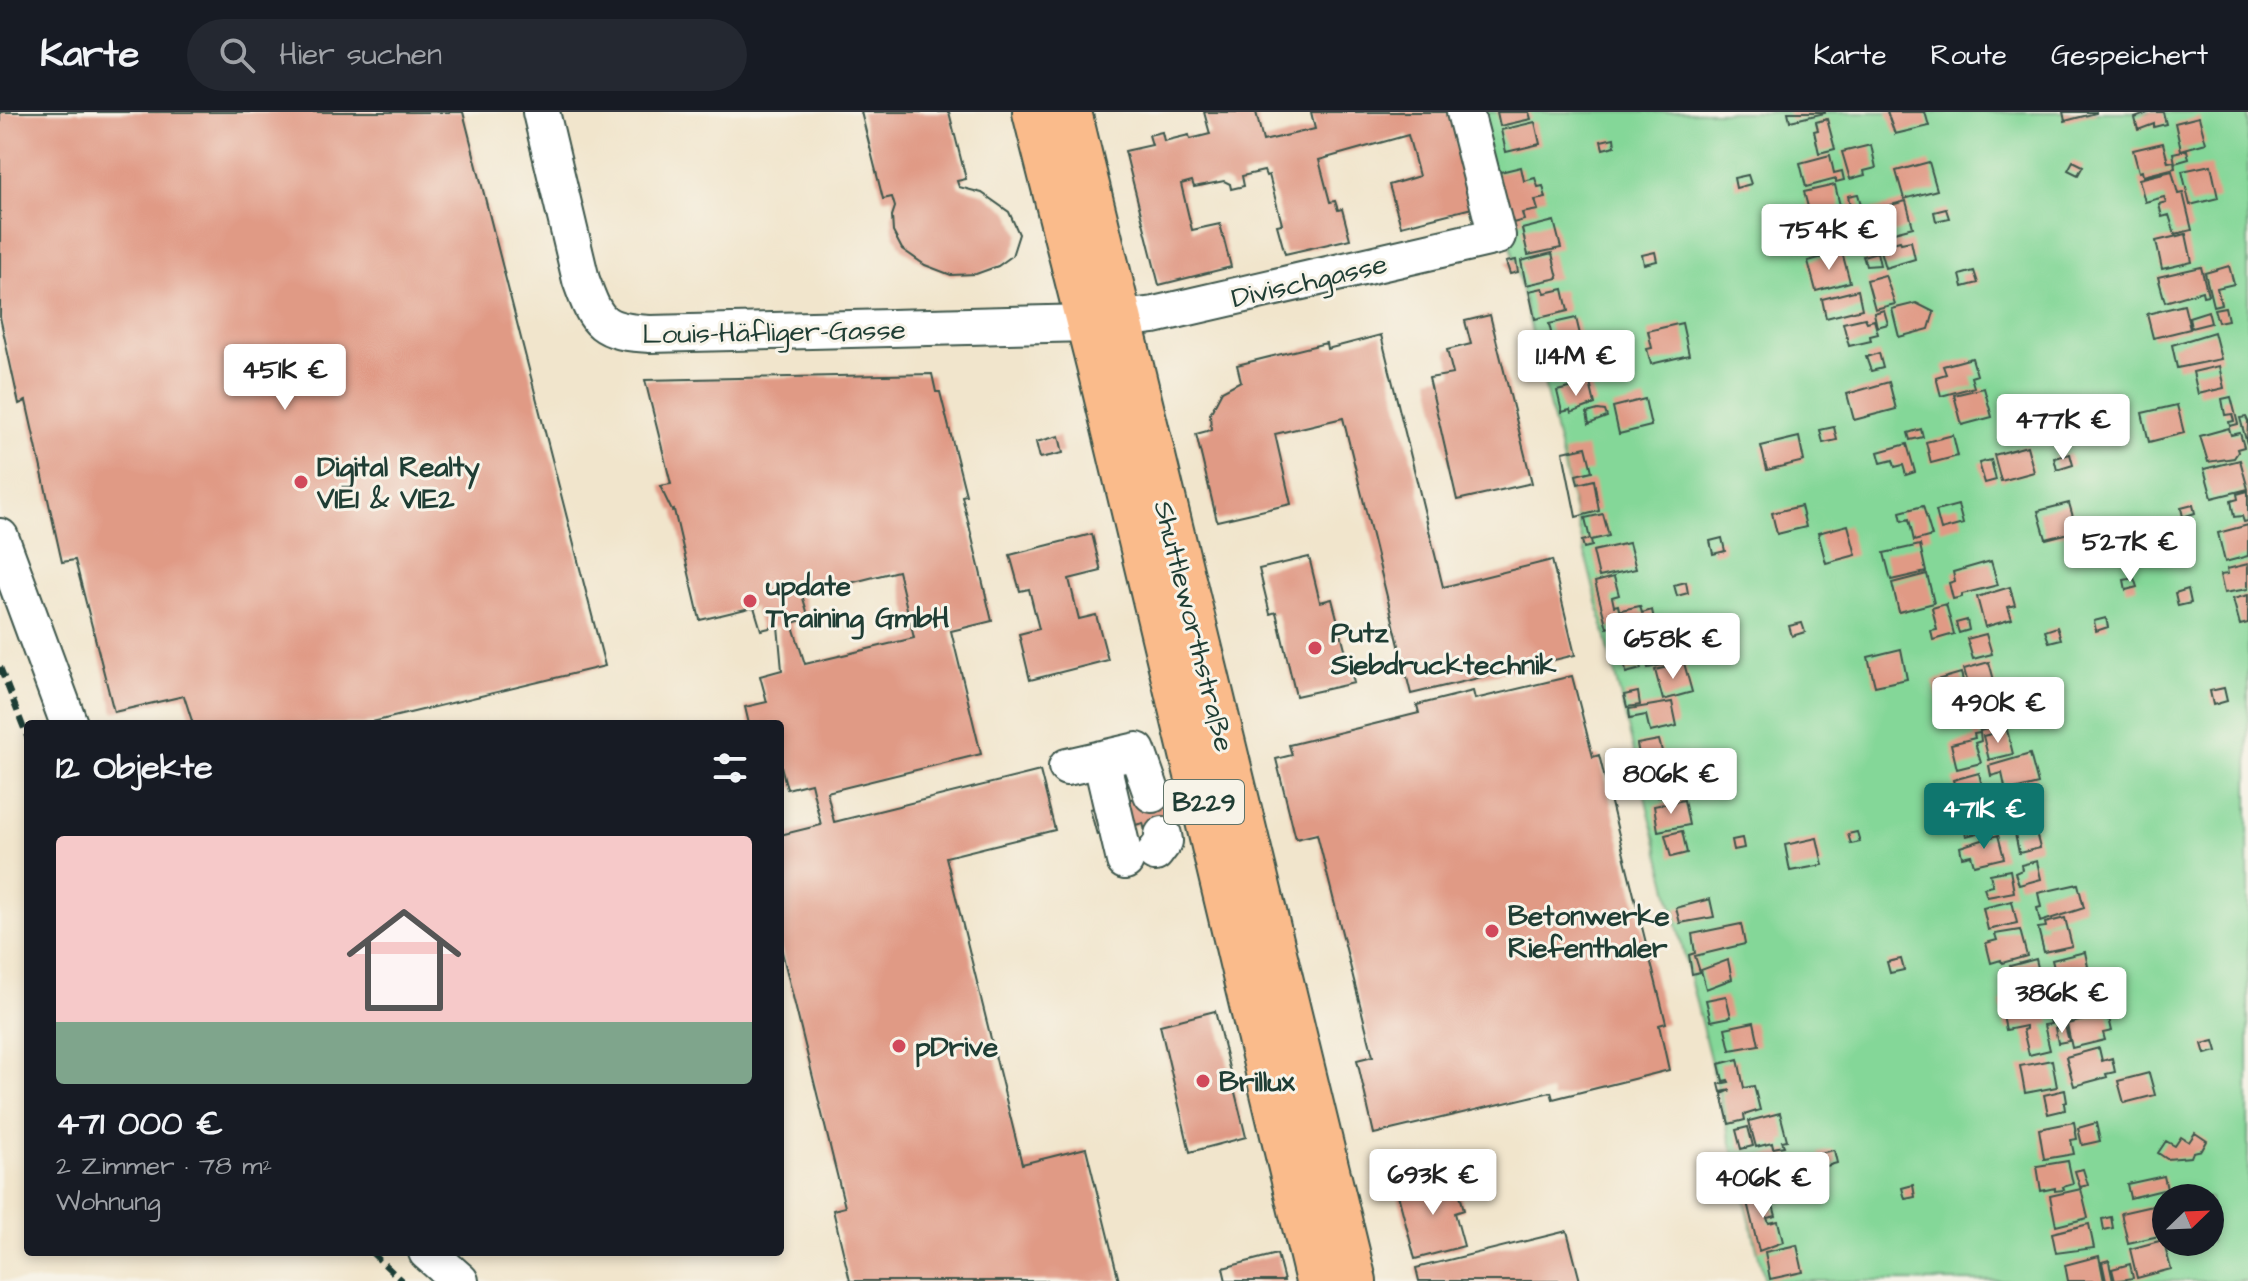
<!DOCTYPE html>
<html lang="de">
<meta charset="utf-8">
<style>
body{margin:0;font-family:"Architects Daughter",sans-serif;background:#242831;color:#f1f3f6;height:100vh;display:flex;flex-direction:column;font-size:30px;white-space:nowrap}
*{box-sizing:border-box;margin:0}
p{font-size:26px;color:#9ea1a6}
.icon{flex:none;width:44px;height:44px;fill:none;stroke:currentColor;stroke-width:2;stroke-linecap:round;stroke-linejoin:round}
.map{position:relative;flex:1;overflow:hidden}
.details{position:absolute;left:24px;top:608px;width:760px;height:536px;display:flex;flex-direction:column;background:#171b24;border-radius:8px;box-shadow:0 4px 12px #0003}
.details>*{flex:none}
.needle{width:52px;rotate:67deg}
.fabs{position:absolute;left:2152px;top:1072px;display:grid;gap:16px}
.fabs a{display:grid;place-items:center;width:72px;height:72px;border-radius:50%;background:#171b24;box-shadow:0 4px 12px #0003;font-size:40px}
.price{position:absolute;translate:-50% -68px;padding:0 18px;border-radius:8px;background:#fff;color:#222;font-size:26px;line-height:52px;filter:drop-shadow(0 2px 4px #0008)}
.price::after{content:'';position:absolute;left:50%;top:48px;width:24px;height:18px;margin-left:-12px;background:inherit;clip-path:polygon(0 0,100% 0,50% 100%)}
.price.current{background:#0f766e;color:#fff}
ul{padding:0;list-style:none}
li{display:grid;align-content:center;gap:16px;height:424px;padding:0 32px}
li span{display:grid;place-items:center;height:248px;border-radius:8px;color:#555}
li>.icon{margin-inline-start:auto}
span .icon{width:144px;height:144px;fill:#fffc;stroke-width:1}
li b{font-size:34px}
h2{display:flex;justify-content:space-between;align-items:center;height:96px;padding:0 32px;font-size:34px}
header{display:flex;align-items:center;gap:48px;box-sizing:border-box;height:112px;padding:0 40px;background:#171b24;border-bottom:2px solid #363941}
header strong{font-size:38px}
nav{display:flex;gap:44px;margin-inline-start:auto;font-size:28px}
.search{width:560px;height:72px;background:#242831;display:flex;align-items:center;gap:20px;box-sizing:border-box;padding:0 28px;border-radius:44px;color:#9ea1a6;font-size:30px}
.map>svg:first-child{display:block}
.green{fill:#84d798;stroke:#528a66;stroke-width:2;fill-rule:evenodd}
.building{fill:#e09a85;fill-rule:evenodd}
.lines{fill:none;stroke-linecap:round;stroke-linejoin:round}
.minor-casing{stroke:#3e564b;stroke-width:40}
.major-casing{stroke:#3e564b;stroke-width:48}
.minor{stroke:#fff;stroke-width:36}
.major{stroke:#fabb8b;stroke-width:44}
.rail{stroke:#1f3d34;stroke-width:6;stroke-dasharray:12 6;stroke-linecap:butt}
.poi-dot{fill:#d1495b;stroke:#f7f3e8;stroke-width:3}
.labels{text-anchor:middle;stroke-width:6;stroke-linejoin:round;paint-order:stroke}
.shield{fill:#f7f3e8;stroke:#60746a;stroke-width:2}
.shield-label{font-size:26px;font-weight:bold;fill:#1f3d34}
.street-label{font-size:28px;fill:#1f3d34;stroke:#f7f3e8}
.poi-label{font-size:28px;font-weight:bold;fill:#1f3d34;stroke:#f7f3e8;text-anchor:start}
</style>
<header>
<strong>Karte</strong>
<div class="search"><svg class="icon" aria-label="search" viewBox="0 0 24 24"><circle cx="10" cy="10" r="6"/><path d="M15 15l6 6"/></svg>Hier suchen</div>
<nav><a>Karte</a><a>Route</a><a>Gespeichert</a></nav>
</header>
<div class="map">
<svg width="2248" height="1169" viewBox="0 0 2248 1169">
<rect width="100%" height="100%" fill="#f7f3e8"/>
<filter id="ink" filterUnits="userSpaceOnUse"><feTurbulence type="fractalNoise" baseFrequency=".0125" numOctaves="2"/><feDisplacementMap in="SourceGraphic" scale="16" xChannelSelector="R" yChannelSelector="G"/><feConvolveMatrix kernelMatrix="1 2 1 2 8 2 1 2 1" color-interpolation-filters="sRGB"/></filter>
<filter id="wash" filterUnits="userSpaceOnUse"><feTurbulence type="fractalNoise" baseFrequency=".006" numOctaves="4" result="noise"/><feDisplacementMap in="SourceGraphic" scale="32" xChannelSelector="R" yChannelSelector="G"/><feGaussianBlur stdDeviation="1.8" result="paint"/><feColorMatrix in="noise" values="0 0 0 0 0 0 0 0 0 0 0 0 0 0 0 0 0 1.4 0 .05"/><feComposite in="paint" operator="in"/></filter>
<g filter="url(#wash)">
<rect width="100%" height="100%" fill="#f1e5cc"/>
<!-- green -->
<path class="green" d="M1479,0h769v1169h-483l-189,-764zM2166,1086h44v44h-44z"/>
<g id="blocks">
<!-- building -->
<path class="building" d="M0,0h463l142,554 -241,58h-171l-9,-28 -70,16 -39,-152 -13,2 -36,-161 -7,3 -19,-87z
M861,0h88l17,67 -9,2 2,6 23,6 27,19 10,22 -7,22 -14,10 -22,8 -25,1 -26,-10 -23,-16 -9,-17 -1,-16 3,-9 -3,-10 -9,2z
M1204,0h52l7,29 52,-12 -4,-17h138l23,96 -71,18 -12,-41 30,-9 -11,-41 -89,25 11,42 5,-1 3,9 4,-1 8,30 -65,15 -8,-29 5,-1 -13,-49 -3,1 -2,-5 -22,5 2,10 -13,3 -1,-5 -6,-3 -30,6 -2,-6 -11,3 11,46 28,-6 11,43 -72,18 -34,-134 27,-6 -3,-10 13,-3 2,9 25,-6 1,4 20,-5z
M1497,0h32l2,7 -31,7z
M1788,0h37v1l-35,8z
M1887,0h38l4,14 -34,8z
M2063,0h33v1l-31,8z
M2150,0h13l3,12 -12,3v-3l-16,6 -3,-12z
M2199,5l7,26 -25,7 -6,-27z
M1827,7l8,30 -16,4 -5,-22 4,-1 -2,-8z
M1535,10l5,22 -34,8 -5,-22z
M1614,26l1,8 -12,3 -2,-8z
M2163,31l5,19 6,-1 1,7 -32,8 -1,-5 -3,1 -6,-22z
M1871,33l5,23 -12,3 1,4 -15,4 -8,-27z
M2187,38l2,9 -14,4 -2,-10z
M1830,43l4,18 8,-2 2,9 -8,2v-3l-30,8 -6,-24z
M2073,49l10,5 -5,9 -10,-5z
M1929,50l8,28 -33,9 -8,-28z
M2211,53l7,33 -28,7 -8,-34z
M1521,55l3,14 11,-3 3,9 5,-1 3,12 -11,2 3,10 -16,3 2,7 -15,4 -13,-51z
M2172,59l6,23 5,-1 9,37 -17,4 -6,-19 -7,2 -3,-13 7,-2 -2,-5 -19,5 -6,-23z
M1748,63l3,9 -15,4 -2,-10z
M1835,73l7,29 -30,8 -8,-30z
M1858,82l4,14 -11,2 -3,-14z
M1906,89l7,26 -34,9 -7,-26z
M1946,97l3,9 -13,3 -2,-9z
M1840,107l8,29 -26,6 -1,-3 -7,2 -5,-20 9,-3 -1,-5z
M1554,109l7,27 -33,7 -6,-26z
M1862,122h8l2,9 -13,3 -2,-11z
M2186,122l6,28 -30,7 -6,-28z
M1900,129l1,2 10,-2 4,18 -30,9 -6,-21z
M1655,140l2,9 -13,3 -2,-9z
M1842,140l8,30 -34,9 -8,-30z
M1877,140l3,13 -14,1 -3,-10z
M1552,141l6,25 -32,7 -5,-24z
M1516,148l2,12 -8,2 -4,-12z
M2229,154l5,18 -17,4 4,16 -8,2 -8,-33z
M2201,155l7,28 -5,1 -1,-5 -37,11 -7,-25z
M1974,159l4,12 -15,4 -3,-12z
M1885,163l10,29 -20,5 -8,-29z
M1543,176l2,5 18,-4 5,22 -33,8 -6,-28z
M1858,178l4,19 -36,9 -4,-19z
M1916,191l18,9 -5,17 -30,8 -7,-28z
M2184,193l6,24 -37,9 -6,-24z
M2225,195l3,13 -10,2 -4,-13z
M1884,198l4,14 -11,3 -3,-14z
M2208,199l3,12 -20,5 -2,-11z
M1490,203l42,168 -75,17 -28,-122 24,-4 -6,-24 24,-6 -6,-23z
M1576,206l6,25 -27,6 -6,-25z
M1865,206l2,4 7,-2 4,14 -8,2 1,5 -22,5 -6,-23z
M1682,211l7,32 -38,9 -4,-15 5,-1 -4,-17z
M2214,220l7,27 -44,9 -5,-23z
M1381,223l62,252 109,-27 23,95 -164,39 -68,-276 -68,16 16,70 -74,17 -21,-87 15,-4 -1,-16 12,-23 19,-10 -4,-16 89,-22 1,6z
M1546,223l7,18 -15,4 -4,-19z
M1879,241l4,15 -12,3 -5,-14z
M1972,246l5,17 -6,2 3,10 -33,9 -5,-19 10,-3 -3,-8z
M1600,254l2,9 -12,3 -3,-9z
M2219,254l5,22 -26,6 -5,-22z
M932,262l4,18h4l26,103 -4,1 30,125 -41,10 30,123 -154,38 7,30 206,-51 15,59 -109,27 76,307 64,-16 33,133h-269l-17,-71 12,-3 -65,-263v-109l41,-10 -10,-42 -24,6 -7,-27v-38h-31l-4,-17 22,-5 -7,-26 22,-6 -4,-44 -17,4 -7,-23 -54,13 -26,-110 -2,1 -12,-25 11,-2 -26,-104zM898,459l16,67 -109,26 -13,-41 17,-5 -7,-23z
M1889,270l7,27 -42,11 -7,-26z
M1590,271l5,21 -24,9 -1,-3 -8,2 -5,-21z
M1984,276l8,29 -30,8 -8,-30z
M2231,285l7,27 -8,2 -1,-4 5,-1 -2,-7 -7,1 -3,-16z
M1645,287l6,27 -32,8 -6,-27z
M2057,290l4,12 -8,3 -4,-13z
M2177,293l7,28 -35,9 -7,-29z
M1598,298l7,1 2,6 -18,7 -2,-11z
M2246,305l2,4 -1,23 -7,-26z
M1834,315l3,13 -14,3 -3,-13z
M2229,316l2,7 9,-2 4,14 -7,2 1,3 -4,6 -26,4 -8,-26z
M1921,317l2,8 -13,3 -2,-7z
M1953,323l5,21 -27,7 -5,-21z
M1059,324l4,17 -23,5 -4,-16z
M1799,325l5,24 -37,9 -6,-24z
M1907,332l8,28 -9,3 -3,-10 -8,2 -2,-7 -12,3 -3,-11z
M2027,334l7,26 -33,9 -7,-26z
M1586,335l6,24 -16,4 2,9 16,-4 5,31 -23,6 -13,-65z
M2070,342l3,11 -16,5 -3,-12z
M1991,348l5,20 -11,3 -6,-20z
M2240,348l8,29 -36,9 -8,-29z
M2248,379v30l-4,1 -2,-6 -8,1 -3,-16 7,-2 -1,-5z
M2069,391l8,28 -31,8 -8,-28z
M1958,393l5,19 -22,6 -5,-19z
M2193,393l2,8 -12,4 -2,-9z
M1801,394l5,21 -29,7 -5,-21z
M1923,394l9,30 -18,5 -5,-22 -7,2 -2,-9z
M1603,402l6,22 -18,4 1,6 -8,2 -2,-7 8,-2 -5,-21z
M1848,413l8,30 -30,8 -8,-30z
M2248,413v31l-23,6 -7,-29z
M1092,422l9,37 -32,8 10,40 17,-4 12,45 -78,20 -11,-46 20,-5 -10,-40 -9,2 -10,-36z
M1722,426l3,13 -12,3 -3,-13z
M1629,431l7,26 -37,8 -6,-26z
M1920,433l6,27 -35,8 -7,-27z
M1309,445l11,45 12,-3 22,84 -58,13 -20,-84 -6,2 -11,-45z
M1991,449l7,24 -36,9v3l-9,2 -4,-16 6,-2 -2,-9z
M2248,452v25l-24,4 -4,-18 8,-1 -1,-5z
M1927,462l7,29 -35,9 -7,-29z
M1614,465l5,18 -7,2 2,9 4,-1 3,14 -5,1 1,5 -10,3 -12,-46z
M2134,466l3,9 -11,3 -2,-10z
M1686,470l2,11 -11,3 -3,-11z
M2010,475l5,18 -7,2 4,12 -27,8 -8,-30z
M2188,477l3,14 -13,3 -3,-13z
M2248,483v28l-8,2 -7,-26z
M1946,492l8,30 -21,6 -2,-9 6,-1 -5,-22z
M1640,494l2,7 10,-3 5,23 -28,7 -8,-30z
M2106,506l2,9 -12,4 -2,-10z
M1967,508l2,10 -10,3 -3,-10z
M1802,511l3,9 -13,4 -3,-10z
M2057,515l4,12 -12,3 -4,-11z
M1676,520l6,29 -34,7 -6,-28z
M1986,522l6,20 -19,5 -6,-20z
M1901,537l6,30 -32,7 -7,-29z
M1639,550l2,7 -15,4 -1,-8z
M1989,550l12,44 -6,1 4,15 -6,1 1,4 -14,4 -3,-11 -21,6 -3,-13 22,-3 -11,-41z
M1684,551l8,29 -29,8 -8,-30z
M1961,561l6,23 -28,7 -6,-22z
M1572,564l21,81 6,-2 67,268 -7,2 10,45 -116,29 -2,-7 -177,42 -17,-74 16,-4 -56,-222 -21,5 -20,-80 16,-4 -3,-10 130,-32 -2,-8 56,-14 2,8z
M2224,576l3,13 -14,4 -3,-14z
M1638,580l2,13 -13,2 -3,-12z
M1672,590l5,24 -27,6 -4,-17 -16,3 -1,-9z
M2007,618l6,24 -24,6 -6,-24z
M1980,621l1,8 -6,2 6,20 -24,6 -6,-25 24,-6 -1,-4z
M1659,628l4,15 -23,5 -3,-16z
M2030,642l8,30 -32,8 -4,-19 -11,3 -2,-10z
M1675,658l5,21 -22,6 -5,-21z
M1979,661l5,22 -32,8 -3,-11 7,-1 -3,-11z
M1991,674l3,11 -3,1 7,30 -32,8 -7,-29 28,-7 -2,-13z
M1167,678l11,41 -31,8 -4,-16 -46,12 -7,-26z
M1684,688l5,25 -31,6 -4,-25z
M2035,717l5,19 -21,5 -4,-19z
M1682,719l5,22 -16,4 -6,-22z
M1857,720l3,10 -9,2 -3,-10z
M1998,723l6,23 -30,7 -3,-10 -9,2 -2,-10z
M1742,726l2,10 -10,2 -2,-10z
M1817,726l6,27 -33,6 -5,-26z
M2037,749l4,18 -22,6 -4,-12 7,-3 -1,-5z
M2010,758l4,22 -27,5 -3,-9 9,-2 -3,-12z
M2078,772l6,24 -44,14 -3,-14 4,-1 -3,-14z
M1710,787l4,18 -34,6 -4,-15z
M2012,789l5,22 -29,7 -5,-22z
M2065,806l7,28 -28,6 -6,-24 8,-1 -1,-4z
M1741,812l4,20 -50,12 5,16 -8,2 -3,-19 6,-2 -3,-19z
M2020,818l7,26 -25,7 -1,-3 -10,3 -5,-20 11,-3 -2,-6z
M2085,840l5,24 -32,8 -6,-24z
M1901,847l3,11 -14,3 -3,-11z
M2036,847l15,65 -7,1 6,25 -21,5 -6,-25 3,-1v-3l-20,4 -6,-28 25,-7 -7,2 -8,-31z
M1728,848l4,19 -26,10 -5,-19z
M2056,880l7,23 -12,3 -5,-23z
M1726,884l5,21 -20,4 -5,-21z
M1215,899l31,126 -56,15 -30,-127z
M2108,902l4,17 -9,2 2,7 -33,8 -5,-24z
M1754,910l5,23 -29,5 -5,-22z
M2065,914l4,15 -11,2 -3,-15z
M2214,929l3,10 -12,3 -3,-10z
M2099,936l3,13 10,-3 3,14 -9,2 1,3 -33,9 -8,-29z
M1738,947l6,29 10,-2 6,24 -16,5 1,5 -16,4 -7,-30 9,-4 -10,2 -2,-8 10,-2 -1,-2 -5,1 -4,-17z
M2052,948l5,27 -32,6 -5,-27z
M2149,961l6,22 -31,8 -6,-22z
M2065,978l2,12 -3,1 1,7 -17,4 -4,-19z
M1780,1001l7,27 -5,1 2,5 -11,2 -1,-5 -16,4 -7,-26z
M2074,1010l3,17 -6,1 3,14 -30,5 -5,-30z
M2096,1011l4,18 -18,4 -4,-17z
M1748,1015l5,19 -12,3 -5,-19z
M2195,1021l12,8 -5,9 -9,2 -2,5 -24,2 -9,-6 8,-12 9,5 6,-9 8,5z
M1788,1038l6,23 -29,8 -6,-24z
M1834,1038l3,13 -14,4 -4,-14z
M1753,1045l1,22 -11,2 -5,-20z
M2068,1049l5,23 -10,3 1,3 -9,1v-3l-14,3 -4,-25z
M2083,1057l5,16 -8,2 -5,-16z
M1455,1064l9,34 -9,3 9,33 -49,13 -18,-68z
M2164,1064l3,13 -37,9 -3,-14z
M1913,1073l2,12 -10,2 -3,-11z
M1758,1075l4,16 10,-2 4,15 -9,2 2,5 9,-2 5,21 -24,9 -15,-61z
M2081,1077l7,29 -32,8 -6,-30z
M2152,1094l7,30 -31,7 -7,-30z
M2111,1105l2,11 -9,2 -2,-11z
M2089,1112l5,24 -38,5 -4,-20z
M1567,1119l13,50h-161l-3,-13z
M2163,1128l8,29 -34,9 -7,-29z
M1797,1133l6,27 -33,7 -5,-27z
M1277,1142l7,27h-58l-3,-13z
M2099,1144l5,25h-36l-3,-16z
M2109,1148l1,7 3,14h-7l-4,-19z
M2130,1152l3,14 -18,3 -3,-12z"/>
</g>
</g>
<g filter="url(#ink)">
<use href="#blocks" fill-opacity="0" stroke="#3e564b" stroke-width="2"/>
<g class="lines">
<defs>
<path id="minor" d="M541,0l40,168c16,45 21,51 69,54l439,-11 65,-8 343,-79 -32,-124
M0,425l69,187
M1101,647l24,102
M1067,655l70,-16 15,43
M1155,741l9,-12 -1,-6
M427,1140l33,29"/>
<path id="major" d="M1035,0l64,253 219,916
M1069,0l285,1169"/>
</defs>
<!-- minor casing -->
<use href="#minor" class="minor-casing"/>
<!-- major casing -->
<use href="#major" class="major-casing"/>
<!-- minor -->
<use href="#minor" class="minor"/>
<!-- major -->
<use href="#major" class="major"/>
<!-- rail -->
<path class="rail" d="M0,555l28,72
M371,1140l31,29"/>
</g>
</g>
<!-- markers -->
<g class="poi-dot">
<circle cx="301" cy="370" r="8"/>
<circle cx="750" cy="489" r="8"/>
<circle cx="1315" cy="536" r="8"/>
<circle cx="1492" cy="819" r="8"/>
<circle cx="899" cy="934" r="8"/>
<circle cx="1203" cy="969" r="8"/>
</g>
<g class="labels">
<!-- shield labels -->
<rect class="shield" x="1164" y="668" width="80" height="44" rx="6"/>
<g class="shield-label">
<text x="1204" y="699">B229</text>
</g>
<!-- street labels -->
<g class="street-label">
<text transform="translate(1309 168) rotate(-13)" y="10">Divischgasse</text>
<text transform="translate(774 219) rotate(-1)" y="10">Louis-Häfliger-Gasse</text>
<text transform="translate(1195 514) rotate(76)" y="10">Shuttleworthstraße</text>
</g>
<!-- poi labels -->
<g class="poi-label">
<text x="317" y="364">Digital Realty<tspan x="317" dy="32">VIE1 &amp; VIE2</tspan></text>
<text x="766" y="483">update<tspan x="766" dy="32">Training GmbH</tspan></text>
<text x="1331" y="530">Putz<tspan x="1331" dy="32">Siebdrucktechnik</tspan></text>
<text x="1508" y="813">Betonwerke<tspan x="1508" dy="32">Riefenthaler</tspan></text>
<text x="915" y="944">pDrive</text>
<text x="1219" y="979">Brillux</text>
</g>
</g>
</svg>
<div class="fabs">
<a><svg class="needle" viewBox="-14 -14 28 28"><path d="M0-13l5 13h-10z" fill="#e53935"/><path d="M0 13l5-13h-10z" fill="#9ea1a6"/></svg></a>
</div>
<b class="price" style="left:1829px;top:160px">754K €</b>
<b class="price" style="left:1576px;top:286px">1.14M €</b>
<b class="price" style="left:285px;top:300px">451K €</b>
<b class="price" style="left:2063px;top:350px">477K €</b>
<b class="price" style="left:2130px;top:472px">527K €</b>
<b class="price" style="left:1673px;top:569px">658K €</b>
<b class="price" style="left:1998px;top:633px">490K €</b>
<b class="price" style="left:1671px;top:704px">806K €</b>
<b class="price current" style="left:1984px;top:739px">471K €</b>
<b class="price" style="left:2062px;top:923px">386K €</b>
<b class="price" style="left:1433px;top:1105px">693K €</b>
<b class="price" style="left:1763px;top:1108px">406K €</b>
<section class="details">
<h2>12 Objekte<svg class="icon" aria-label="filters" viewBox="0 0 24 24"><path d="M4 7h16M4 17h16"/><circle cx="9" cy="7" r="2"/><circle cx="15" cy="17" r="2"/></svg></h2>
<ul>
<li><span style="background:linear-gradient(#f6c9c9 75%,#7fa58c 0)"><svg class="icon" aria-label="home" viewBox="0 0 24 24"><path d="M3 11l9-7 9 7M6 9v11h12V9"/></svg></span><div><b>471 000 €</b><p>2 Zimmer · 78 m²</p><p>Wohnung</p></div></li>
</ul>
</section>
</div>
